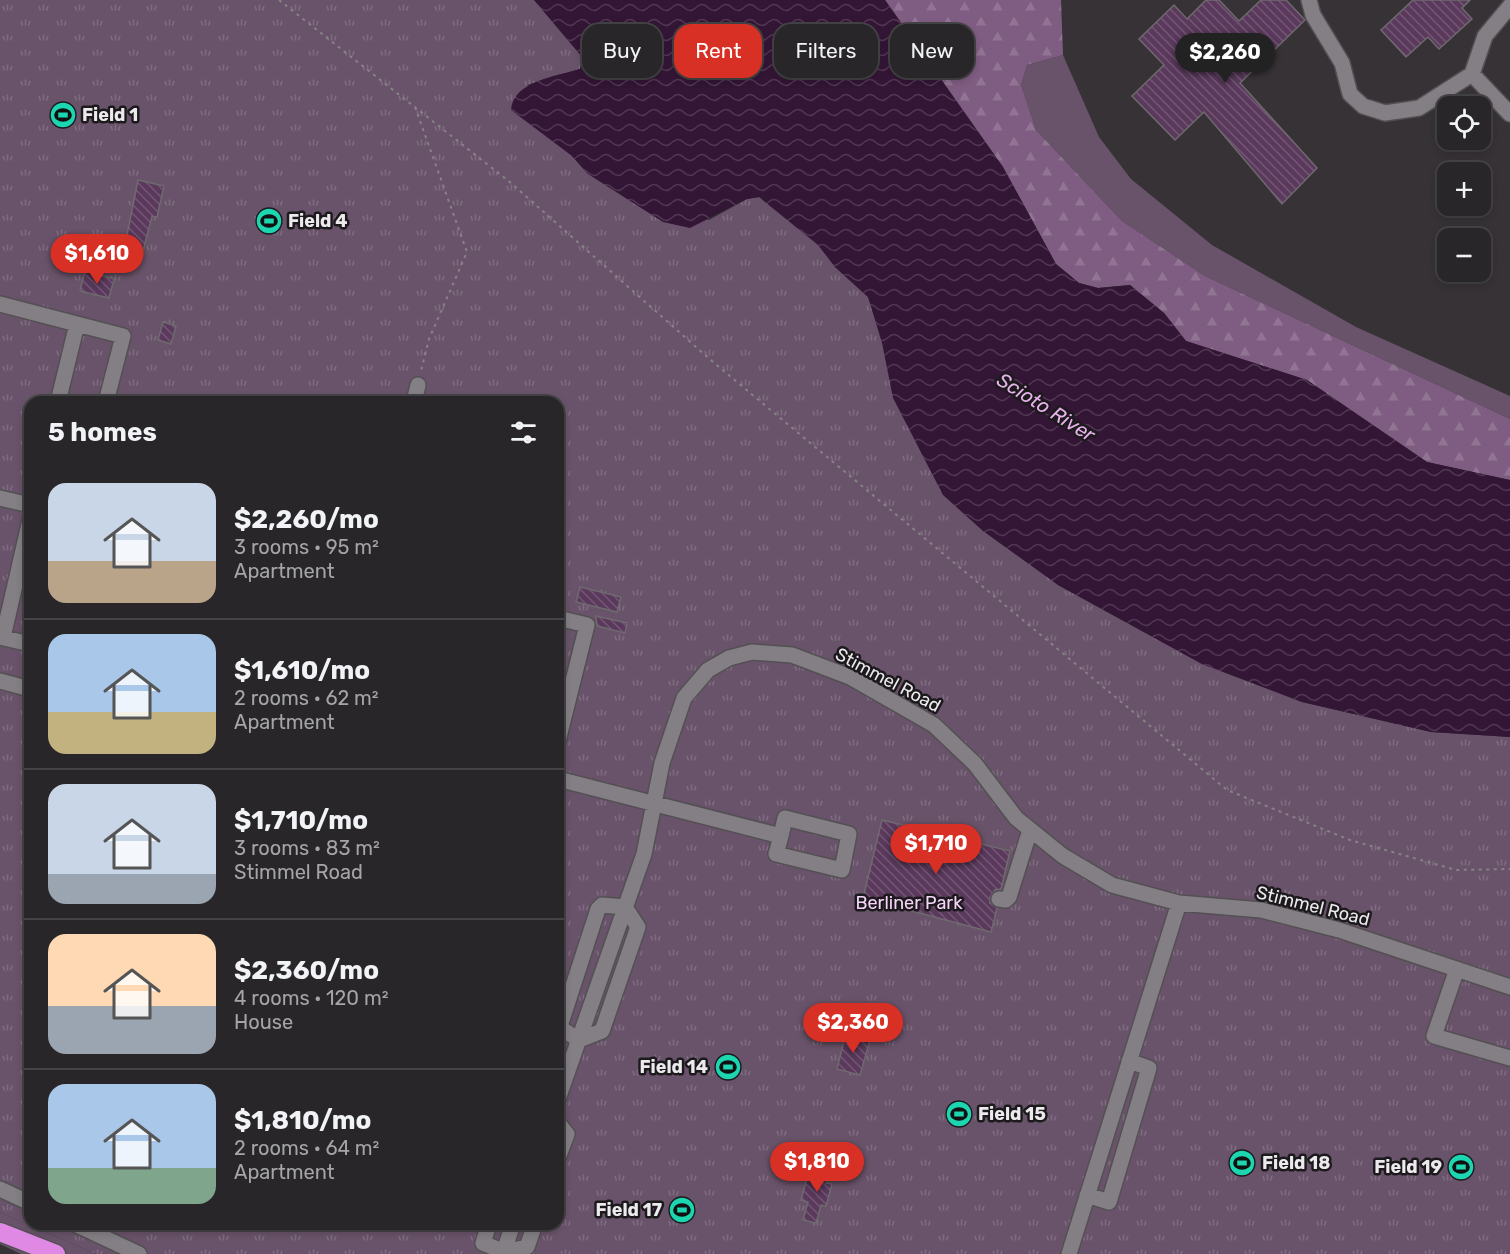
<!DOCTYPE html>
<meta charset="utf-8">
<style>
body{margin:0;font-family:Rubik,sans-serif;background:#302e30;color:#f1f3f6;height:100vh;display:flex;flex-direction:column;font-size:22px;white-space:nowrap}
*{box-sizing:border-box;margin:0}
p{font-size:20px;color:#a5a5a8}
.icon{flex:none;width:33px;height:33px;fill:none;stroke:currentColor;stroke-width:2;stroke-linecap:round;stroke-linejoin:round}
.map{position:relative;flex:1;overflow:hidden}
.sheet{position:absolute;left:24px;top:396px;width:540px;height:834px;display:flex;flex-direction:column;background:#282628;border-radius:18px;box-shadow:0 3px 9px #0003,0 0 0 2px #444345}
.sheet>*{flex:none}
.top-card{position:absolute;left:582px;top:24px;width:570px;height:54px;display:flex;gap:12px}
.buttons{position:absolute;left:1437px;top:96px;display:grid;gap:12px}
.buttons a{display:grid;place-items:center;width:54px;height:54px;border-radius:12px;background:#282628;box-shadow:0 3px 9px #0003,0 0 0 2px #444345;font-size:30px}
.price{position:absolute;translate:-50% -51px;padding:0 14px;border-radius:21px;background:#d93025;color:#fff;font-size:20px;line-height:39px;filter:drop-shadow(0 2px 3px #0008)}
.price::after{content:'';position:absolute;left:50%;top:36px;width:18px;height:14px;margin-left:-9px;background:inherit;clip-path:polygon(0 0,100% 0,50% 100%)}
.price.selected{background:#222;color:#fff}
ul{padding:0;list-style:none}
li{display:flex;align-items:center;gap:18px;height:150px;padding:0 24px}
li+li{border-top:2px solid #444345}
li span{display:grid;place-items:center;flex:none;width:168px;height:120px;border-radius:18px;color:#555}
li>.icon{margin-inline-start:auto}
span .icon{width:72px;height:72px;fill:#fffc;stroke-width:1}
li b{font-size:26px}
h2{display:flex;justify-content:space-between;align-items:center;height:72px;padding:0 24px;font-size:26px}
.chip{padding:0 21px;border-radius:18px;background:#282628;box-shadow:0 3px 9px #0003,0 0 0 2px #444345;font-size:21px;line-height:54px}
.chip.selected{background:#d93025;color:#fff}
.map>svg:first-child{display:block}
.green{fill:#69536a}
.forest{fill:url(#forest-firs)}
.park{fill:url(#park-tufts);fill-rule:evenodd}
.water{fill:url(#water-waves)}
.building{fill:url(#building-back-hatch);stroke:#6e6a6e;stroke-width:1.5}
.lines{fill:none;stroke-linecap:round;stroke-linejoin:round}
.minor-casing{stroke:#535053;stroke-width:18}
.highway-casing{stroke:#535053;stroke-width:21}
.path{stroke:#868286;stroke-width:2;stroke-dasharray:3 4.5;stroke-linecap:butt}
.minor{stroke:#847f84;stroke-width:15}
.highway{stroke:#df89e5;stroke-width:18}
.labels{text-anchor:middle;stroke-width:5;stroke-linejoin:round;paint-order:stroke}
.poi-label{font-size:18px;font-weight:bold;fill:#eceaed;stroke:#1c1a1c;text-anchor:start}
.street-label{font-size:18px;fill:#eceaed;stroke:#1c1a1c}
.park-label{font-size:18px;fill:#f7d5f9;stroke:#1c1a1c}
.water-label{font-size:20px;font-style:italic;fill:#e8b1eb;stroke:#1c1a1c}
</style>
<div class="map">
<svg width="1510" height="1254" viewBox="0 0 1510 1254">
<defs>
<pattern id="forest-firs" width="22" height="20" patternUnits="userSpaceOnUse" patternTransform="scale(1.5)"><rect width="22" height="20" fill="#7f5c81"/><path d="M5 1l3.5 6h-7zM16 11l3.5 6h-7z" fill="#917493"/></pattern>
<pattern id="park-tufts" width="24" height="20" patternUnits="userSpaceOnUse" patternTransform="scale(1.5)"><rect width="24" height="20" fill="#69536a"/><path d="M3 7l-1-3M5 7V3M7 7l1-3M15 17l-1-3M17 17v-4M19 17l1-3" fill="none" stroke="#7f6c80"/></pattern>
<pattern id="water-waves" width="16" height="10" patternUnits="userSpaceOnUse" patternTransform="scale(1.5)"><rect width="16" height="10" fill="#331535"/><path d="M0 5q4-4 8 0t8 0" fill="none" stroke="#513753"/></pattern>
<pattern id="building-back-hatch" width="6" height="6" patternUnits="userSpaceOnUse" patternTransform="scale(1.5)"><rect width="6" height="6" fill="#5a395c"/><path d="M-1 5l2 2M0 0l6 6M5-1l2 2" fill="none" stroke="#725674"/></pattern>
</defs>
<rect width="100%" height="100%" fill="#363236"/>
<!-- green -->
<path class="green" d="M1063,55l36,82 32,42 81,66 144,82 154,69v23l-305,-143 -83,-55 -86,-91 -15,-45 6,-20z
M0,1212l96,42h-75l-21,-10z"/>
<!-- forest -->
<path class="forest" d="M885,0h176l2,55 -36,10 -6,20 15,45 86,91 83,55 305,143v61l-83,-18 -120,-82 -121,-39 -22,-28 -34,-28 -32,3 -19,-5 -23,-19 -53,-97z"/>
<!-- park -->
<path class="park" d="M0,0h534l49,58 -3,11 -53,16 45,71 16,18 121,46 38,-21 13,-2 59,48 16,22 33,30 51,151 24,46 115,91 144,79 100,38 129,30 79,5v517h-1414l-96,-42zM30,402h528v822h-528z"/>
<!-- water -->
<path class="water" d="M534,0h351l118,167 53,97 23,19 19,5 32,-3 34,28 22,28 121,39 120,82 83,18v257l-79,-5 -129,-30 -100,-38 -144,-79 -75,-54 -40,-36 -50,-97 -11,-55 -14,-46 -33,-30 -17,-22 -59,-48 -12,2 -57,29 -27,-6 -75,-48 -16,-18 -61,-46c2,-29 46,-34 69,-41l3,-11z"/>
<!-- building -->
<path class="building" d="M1206,0h13l20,21 22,-21h25l19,20 -65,63 77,85 -35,36 -78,-92 -29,28 -43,-44 32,-31 -25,-26 35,-34 13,14z
M1413,0h57l-8,8 10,11 -33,30 -11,-12 -22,20 -25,-27z
M138,180l26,6 -7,31 -5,-1 -10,39 -18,-5z
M85,271l29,8 -5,19 -29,-7z
M163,322l13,4 -5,18 -13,-4z
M580,587l41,10 -4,15 -41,-10z
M596,616l31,7 -2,10 -28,-7z
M882,820l128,31 -9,38 -6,1 -5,7v6l7,5 -6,24 -128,-34z
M846,1033l24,7 -10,35 -23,-6z
M818,1162l13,3 -5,18 6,1 -6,22 -5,-1 -5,18 -13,-3 5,-18 -7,-2 6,-22 7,2z"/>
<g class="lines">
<defs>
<path id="minor" d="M1309,0l4,15 29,48 8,31 13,12 22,7 34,-5 53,-34 13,-38 25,-30
M1472,74l38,40
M0,304l123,32 -17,66
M58,402l19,-78
M414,402l4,-17
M0,498l30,7
M558,618l29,7 -29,116
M0,637l30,7
M3,637l27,-117
M0,681l30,8
M558,779l223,57 -5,18 66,16 7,-36 -64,-16 -4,18
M999,899l7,1 3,-3 21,-67
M602,905l23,2 13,20 -36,104 -23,9 -17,-11 -1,-6 37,-114z
M1457,969l-23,67 76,22
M558,1099l86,-245 18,-91 22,-65 24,-28 21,-12 23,-6 40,3 58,22 84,48 41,39 41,54 47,38 49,29 67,18 82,7 78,20 171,57
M558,1123l9,11 -9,24
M0,1189l30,14
M1087,1195l22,7 40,-134 -20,-7
M75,1224l64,30
M489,1224l-6,19 21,9 23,-5 8,-23
M503,1254l10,-30
M1069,1254l110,-351"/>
<path id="highway" d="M0,1232l56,22"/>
</defs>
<!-- minor casing -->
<use href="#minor" class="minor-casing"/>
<!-- highway casing -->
<use href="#highway" class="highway-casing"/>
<!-- path -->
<path class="path" d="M279,0l232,183 202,179 514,428 123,50 106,30 54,-1
M415,107l52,145 -38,87 -8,32"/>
<!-- minor -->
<use href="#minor" class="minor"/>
<!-- highway -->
<use href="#highway" class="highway"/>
</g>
<!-- icons -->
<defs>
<symbol id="stadium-disc" viewBox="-11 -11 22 22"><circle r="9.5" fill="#1cd5b1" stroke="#1c1a1c"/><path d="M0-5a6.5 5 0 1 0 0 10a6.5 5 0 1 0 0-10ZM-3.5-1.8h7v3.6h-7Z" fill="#111"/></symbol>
</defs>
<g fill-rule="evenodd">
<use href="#stadium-disc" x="48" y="100" width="30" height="30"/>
<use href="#stadium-disc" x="254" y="206" width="30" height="30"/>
<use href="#stadium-disc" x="713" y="1052" width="30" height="30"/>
<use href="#stadium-disc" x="944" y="1099" width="30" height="30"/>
<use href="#stadium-disc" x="1227" y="1148" width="30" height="30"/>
<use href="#stadium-disc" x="1446" y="1152" width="30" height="30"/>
<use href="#stadium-disc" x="667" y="1195" width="30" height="30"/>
</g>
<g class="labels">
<!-- poi labels -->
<g class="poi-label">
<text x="82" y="121">Field 1</text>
<text x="288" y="227">Field 4</text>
<text x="708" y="1073" text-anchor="end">Field 14</text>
<text x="978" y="1120">Field 15</text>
<text x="1262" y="1169">Field 18</text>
<text x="1442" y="1173" text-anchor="end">Field 19</text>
<text x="662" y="1216" text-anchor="end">Field 17</text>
</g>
<!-- street labels -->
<g class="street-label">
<text transform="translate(888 680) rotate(28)" y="6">Stimmel Road</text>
<text transform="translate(1313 906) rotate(14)" y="6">Stimmel Road</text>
</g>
<!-- park labels -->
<g class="park-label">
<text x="909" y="909">Berliner Park</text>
</g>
<!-- water labels -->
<g class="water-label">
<text transform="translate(1046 407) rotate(32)" y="7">Scioto River</text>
</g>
</g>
</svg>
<div class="buttons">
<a><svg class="icon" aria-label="locate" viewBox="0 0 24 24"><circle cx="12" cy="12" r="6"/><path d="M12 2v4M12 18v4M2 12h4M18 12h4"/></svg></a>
<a>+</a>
<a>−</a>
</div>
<b class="price selected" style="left:1225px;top:84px">$2,260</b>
<b class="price" style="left:97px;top:285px">$1,610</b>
<b class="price" style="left:936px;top:875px">$1,710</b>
<b class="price" style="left:853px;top:1054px">$2,360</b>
<b class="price" style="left:817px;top:1193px">$1,810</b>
<div class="top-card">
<a class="chip">Buy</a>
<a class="chip selected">Rent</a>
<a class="chip">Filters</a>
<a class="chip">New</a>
</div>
<section class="sheet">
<h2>5 homes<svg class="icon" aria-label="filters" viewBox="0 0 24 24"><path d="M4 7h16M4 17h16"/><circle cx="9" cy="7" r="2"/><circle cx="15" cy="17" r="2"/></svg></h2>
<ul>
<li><span style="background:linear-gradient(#c9d6e8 65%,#b9a48a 0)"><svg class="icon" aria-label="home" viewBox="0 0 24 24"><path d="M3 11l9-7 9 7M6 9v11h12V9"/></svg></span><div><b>$2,260/mo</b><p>3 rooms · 95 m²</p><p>Apartment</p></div></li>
<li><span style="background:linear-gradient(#a9c7e8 65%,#c2b280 0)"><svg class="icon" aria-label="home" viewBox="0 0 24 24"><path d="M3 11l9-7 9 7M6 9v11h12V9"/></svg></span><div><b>$1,610/mo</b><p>2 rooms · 62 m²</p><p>Apartment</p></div></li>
<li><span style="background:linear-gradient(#c9d6e8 75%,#9aa5b1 0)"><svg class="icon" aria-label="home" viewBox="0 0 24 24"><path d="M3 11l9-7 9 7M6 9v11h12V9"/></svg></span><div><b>$1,710/mo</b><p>3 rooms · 83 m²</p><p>Stimmel Road</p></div></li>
<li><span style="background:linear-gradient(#ffd9b3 60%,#9aa5b1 0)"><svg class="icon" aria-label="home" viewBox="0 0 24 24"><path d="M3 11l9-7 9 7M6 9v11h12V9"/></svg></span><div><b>$2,360/mo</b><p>4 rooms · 120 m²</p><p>House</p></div></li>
<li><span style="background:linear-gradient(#a9c7e8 70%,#7fa58c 0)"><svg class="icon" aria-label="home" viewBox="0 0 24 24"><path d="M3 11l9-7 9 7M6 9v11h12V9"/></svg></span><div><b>$1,810/mo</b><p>2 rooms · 64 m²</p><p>Apartment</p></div></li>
</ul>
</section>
</div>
